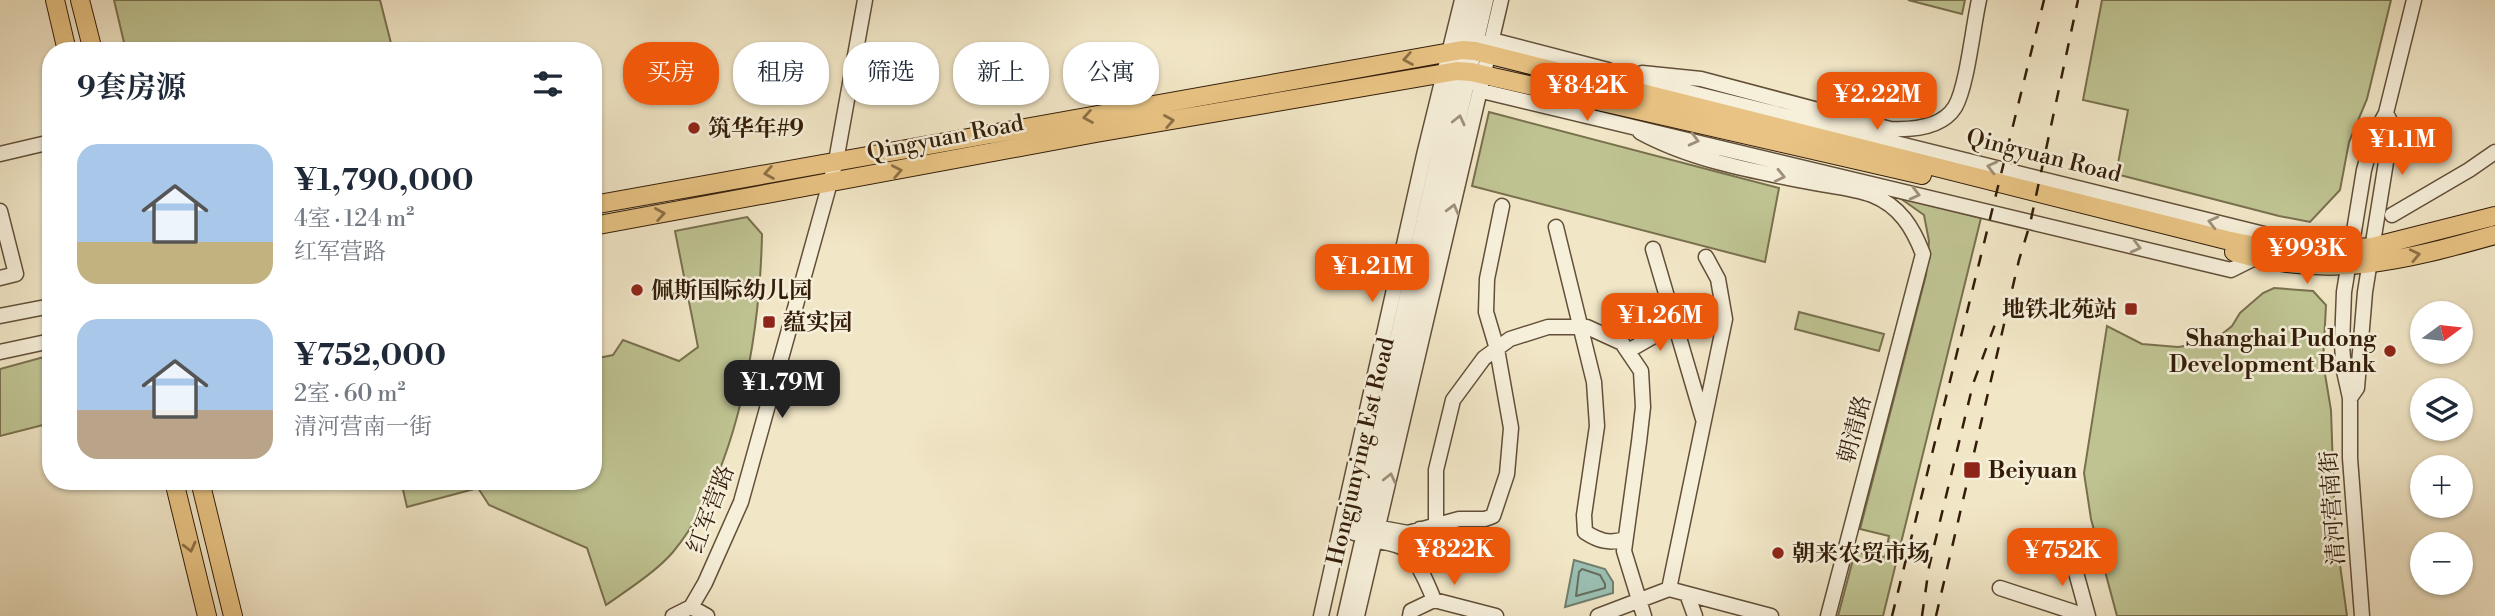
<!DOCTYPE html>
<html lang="zh">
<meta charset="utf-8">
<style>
body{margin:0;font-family:"Libre Bodoni","Noto Serif SC",serif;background:#f2f2f3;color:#1f2937;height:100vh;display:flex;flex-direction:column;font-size:26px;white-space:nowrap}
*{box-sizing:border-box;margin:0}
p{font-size:23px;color:#747a83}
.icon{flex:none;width:38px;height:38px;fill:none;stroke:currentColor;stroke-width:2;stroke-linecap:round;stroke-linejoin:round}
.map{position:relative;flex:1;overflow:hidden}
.panel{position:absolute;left:42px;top:42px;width:560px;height:448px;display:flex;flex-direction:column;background:#fff;border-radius:28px;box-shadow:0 2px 5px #0004}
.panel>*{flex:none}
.top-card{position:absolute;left:623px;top:42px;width:665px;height:63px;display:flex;gap:14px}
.needle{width:46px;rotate:75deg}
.fabs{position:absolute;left:2410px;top:301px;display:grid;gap:14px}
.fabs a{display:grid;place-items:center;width:63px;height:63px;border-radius:50%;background:#fff;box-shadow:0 2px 5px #0004;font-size:35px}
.price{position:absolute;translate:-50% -60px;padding:0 16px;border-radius:14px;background:#ea580c;color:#fff;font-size:23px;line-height:46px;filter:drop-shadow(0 2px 4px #0008)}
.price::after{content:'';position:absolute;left:50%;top:42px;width:21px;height:16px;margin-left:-10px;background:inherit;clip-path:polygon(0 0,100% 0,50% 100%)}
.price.selected{background:#222;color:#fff}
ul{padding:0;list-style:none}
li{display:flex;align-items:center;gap:21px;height:175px;padding:0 35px}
li span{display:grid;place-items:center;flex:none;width:196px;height:140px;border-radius:21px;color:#555}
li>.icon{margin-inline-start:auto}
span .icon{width:84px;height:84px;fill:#fffc;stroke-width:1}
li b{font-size:30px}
h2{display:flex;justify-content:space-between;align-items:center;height:84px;padding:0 35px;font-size:30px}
.pill{padding:0 24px;border-radius:28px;background:#fff;box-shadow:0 2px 5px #0004;font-size:24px;line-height:63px}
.pill.selected{background:#ea580c;color:#fff}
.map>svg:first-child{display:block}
.green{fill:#bfc392;stroke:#79704e;stroke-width:2}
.water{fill:#9bc0b3;stroke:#717f6f;stroke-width:2}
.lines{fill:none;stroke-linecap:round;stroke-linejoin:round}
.shore{stroke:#676e5e;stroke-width:2}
.minor-casing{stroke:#624f38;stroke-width:17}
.major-casing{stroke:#331d09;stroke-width:20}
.minor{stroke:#f6efda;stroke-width:14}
.major{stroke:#e8c383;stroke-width:18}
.rail{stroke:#331d09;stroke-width:2.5;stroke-dasharray:12 12;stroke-linecap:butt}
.oneway{stroke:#8e7046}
.oneway2{stroke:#9e907c}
.poi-dot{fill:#8f2418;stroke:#f6efda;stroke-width:2.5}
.labels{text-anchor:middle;stroke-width:5;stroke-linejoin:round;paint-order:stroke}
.poi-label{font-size:23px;font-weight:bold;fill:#331d09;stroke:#f6efda;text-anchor:start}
.street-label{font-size:23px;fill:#331d09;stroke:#f6efda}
</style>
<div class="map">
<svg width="2495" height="616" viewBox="0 0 2495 616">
<rect width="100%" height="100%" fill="#f1e6c6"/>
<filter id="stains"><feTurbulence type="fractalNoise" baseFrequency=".00286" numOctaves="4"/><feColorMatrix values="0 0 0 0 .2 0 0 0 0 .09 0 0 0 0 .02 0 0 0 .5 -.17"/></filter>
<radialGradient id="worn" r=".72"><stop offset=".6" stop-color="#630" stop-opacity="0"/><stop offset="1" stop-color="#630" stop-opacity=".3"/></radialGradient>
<!-- green -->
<path class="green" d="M114,0h266l13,51h-267z
M1908,0h57l-3,14z
M2102,0h289l-24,99 -18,43 -9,48 -30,32 -31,-6 -163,-42 12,-64 -45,-10z
M1489,112l290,76 -14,74 -293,-76z
M1897,196l84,22 -98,398h-45l17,-64 30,5 4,-21 -29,-7 66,-254 3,-34 -5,-26z
M747,217l15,17c-2,100 -24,239 -89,318 -16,19 -47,39 -67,53l-19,-57 -98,-43 -11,-17 -71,19 -6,-26h192v-122l20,-4 10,-15 56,21 19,-14 -23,-116z
M2274,288l39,3 13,14 -3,57 8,48 4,118 12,88h-230l-26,-97 -7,-46 23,-147 35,18 36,3 34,-5 20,-16 8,-13 23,-20z
M1799,312l85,22 -5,17 -84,-22z
M51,355v68l-51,13v-67z"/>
<!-- water -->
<path class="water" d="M1574,560l31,9 8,13v11l-48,14z"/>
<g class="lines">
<!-- shore -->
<path class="shore" d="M1582,569l18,6 5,9v4l-29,8 3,-24z"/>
<defs>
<path id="minor" d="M1475,51l17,-11 116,30 12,5 644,159 6,15
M1471,72l11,19 749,179 24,-12
M1642,73l59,6 189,50c22,1 52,-1 65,-22 12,-20 18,-81 24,-107
M1640,132c51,28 113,39 169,50 20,4 44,6 63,13 28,11 41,33 51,59l-95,362
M0,154l51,-12
M0,211l16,63 -16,4
M2392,215l77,-45 26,-18
M1556,227l38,155 3,44 -13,89 1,17c14,9 24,12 40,7
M1653,249l50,170
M0,316l51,-10
M1628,351l47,-27
M0,352l51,-11
M2350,398l7,-10 8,-96 27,-167 -6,-12
M1436,524v-54l17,-70 31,-42 26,-19 38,-12h39l35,16 19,28 2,36 -4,35 -15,109 20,65
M1370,526l38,7 51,-14h26l8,-3 14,-42 4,-46 -14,-79 -11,-37 1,-33 15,-73
M1354,533l119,-533
M1367,539c11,2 23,3 34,8 15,8 27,38 33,53l62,16
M2070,551l18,65
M1413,561l7,-32
M2000,588l86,28
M1669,589l56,-270 -7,-40 -12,-22
M1687,594l8,22
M691,607l16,9
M673,616l18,-9 14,-24 36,-81 95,-341 29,-161
M1321,616l103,-461 38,-155
M1345,616l141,-616
M1357,616l144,-616
M1410,616l1,-5 23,-11
M1598,616l71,-27 102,27
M2362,616l-12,-158v-60l-6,-27 -2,-26 2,-53 20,-122 9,-33 13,-24 28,-113"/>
<path id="major" d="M55,0l12,51
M80,0l13,51
M593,205l869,-155 13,1 751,189 44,9 56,1 46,-3 123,-31
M593,226l503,-93 361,-62 14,1 451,103
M2234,252c96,28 168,9 261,-17
M174,481l33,135
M200,481l33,135"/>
</defs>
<!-- minor casing -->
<use href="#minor" class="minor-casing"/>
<!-- major casing -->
<use href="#major" class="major-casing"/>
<!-- minor -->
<use href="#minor" class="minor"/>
<!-- major -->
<use href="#major" class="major"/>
<!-- rail -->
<path class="rail" d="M1892,616l152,-616
M1922,616l7,-49 44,-183 24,-65
M1936,616l83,-356 11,-36 48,-224"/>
</g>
<!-- one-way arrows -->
<defs><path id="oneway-chevron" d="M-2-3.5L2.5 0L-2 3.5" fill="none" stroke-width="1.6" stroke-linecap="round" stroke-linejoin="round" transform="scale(1.75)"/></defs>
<g class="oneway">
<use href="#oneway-chevron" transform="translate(1408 59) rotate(170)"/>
<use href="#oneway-chevron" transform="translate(1088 117) rotate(170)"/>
<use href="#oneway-chevron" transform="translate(1169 121) rotate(-10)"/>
<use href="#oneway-chevron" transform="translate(897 171) rotate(-11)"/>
<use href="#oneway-chevron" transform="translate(769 173) rotate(170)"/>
<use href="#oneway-chevron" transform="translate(660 214) rotate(-10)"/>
<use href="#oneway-chevron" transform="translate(2415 255) rotate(-12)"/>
<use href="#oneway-chevron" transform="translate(190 547) rotate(76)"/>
</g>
<g class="oneway2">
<use href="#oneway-chevron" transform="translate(1459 120) rotate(-77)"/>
<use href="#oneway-chevron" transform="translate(1694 140) rotate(14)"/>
<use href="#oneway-chevron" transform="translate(1992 167) rotate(-166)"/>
<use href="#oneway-chevron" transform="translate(1780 176) rotate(13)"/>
<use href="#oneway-chevron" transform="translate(1915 194) rotate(14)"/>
<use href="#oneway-chevron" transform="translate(1453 209) rotate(-75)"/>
<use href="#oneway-chevron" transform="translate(2213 222) rotate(-166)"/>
<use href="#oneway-chevron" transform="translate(2136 247) rotate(14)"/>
<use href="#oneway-chevron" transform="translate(1390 478) rotate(-77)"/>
</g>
<!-- markers -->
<g class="poi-dot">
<circle cx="694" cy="128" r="7"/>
<circle cx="637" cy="290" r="7"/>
<rect x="2124" y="302" width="14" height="14" rx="3.5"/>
<rect x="762" y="315" width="14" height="14" rx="3.5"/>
<circle cx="2390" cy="351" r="7"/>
<rect x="1963" y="461" width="18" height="18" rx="3.5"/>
<circle cx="1778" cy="553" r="7"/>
</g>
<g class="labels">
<!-- poi labels -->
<g class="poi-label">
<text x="708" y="136">筑华年#9</text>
<text x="651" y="298">佩斯国际幼儿园</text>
<text x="2117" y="317" text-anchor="end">地铁北苑站</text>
<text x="783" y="330">蕴实园</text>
<text x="2376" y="346" text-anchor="end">Shanghai Pudong<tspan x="2376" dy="26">Development Bank</tspan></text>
<text x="1988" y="478">Beiyuan</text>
<text x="1792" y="561">朝来农贸市场</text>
</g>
<!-- street labels -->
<g class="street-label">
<text transform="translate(945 137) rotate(-11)" y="8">Qingyuan Road</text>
<text transform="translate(2044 155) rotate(14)" y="8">Qingyuan Road</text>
<text transform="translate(1854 429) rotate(-75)" y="8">朝清路</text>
<text transform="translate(1360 451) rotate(-77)" y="8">Hongjunying Est Road</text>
<text transform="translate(2332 508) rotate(-94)" y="8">清河营南街</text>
<text transform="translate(710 509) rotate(-69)" y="8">红军营路</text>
</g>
</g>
<rect width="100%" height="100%" filter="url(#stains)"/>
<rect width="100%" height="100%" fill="url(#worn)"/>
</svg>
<div class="fabs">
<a><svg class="needle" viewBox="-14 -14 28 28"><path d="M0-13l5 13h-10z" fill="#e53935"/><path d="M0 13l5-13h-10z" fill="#747a83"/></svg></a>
<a><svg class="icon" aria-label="layers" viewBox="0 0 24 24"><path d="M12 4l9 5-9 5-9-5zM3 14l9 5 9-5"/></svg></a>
<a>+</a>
<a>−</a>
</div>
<b class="price" style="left:1587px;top:123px">¥842K</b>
<b class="price" style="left:1877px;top:132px">¥2.22M</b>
<b class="price" style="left:2402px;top:177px">¥1.1M</b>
<b class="price" style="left:2307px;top:286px">¥993K</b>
<b class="price" style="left:1372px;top:304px">¥1.21M</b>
<b class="price" style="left:1660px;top:353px">¥1.26M</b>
<b class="price selected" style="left:782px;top:420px">¥1.79M</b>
<b class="price" style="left:1454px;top:587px">¥822K</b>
<b class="price" style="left:2062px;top:588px">¥752K</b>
<div class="top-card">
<a class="pill selected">买房</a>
<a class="pill">租房</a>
<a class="pill">筛选</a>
<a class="pill">新上</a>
<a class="pill">公寓</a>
</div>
<section class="panel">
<h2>9套房源<svg class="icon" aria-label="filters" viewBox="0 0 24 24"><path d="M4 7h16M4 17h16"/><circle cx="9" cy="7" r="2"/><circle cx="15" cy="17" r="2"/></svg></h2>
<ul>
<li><span style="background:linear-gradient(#a9c7e8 70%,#c2b280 0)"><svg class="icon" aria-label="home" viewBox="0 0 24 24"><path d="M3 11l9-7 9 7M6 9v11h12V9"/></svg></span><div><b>¥1,790,000</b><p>4室 · 124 m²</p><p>红军营路</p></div></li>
<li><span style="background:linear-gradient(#a9c7e8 65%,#b9a48a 0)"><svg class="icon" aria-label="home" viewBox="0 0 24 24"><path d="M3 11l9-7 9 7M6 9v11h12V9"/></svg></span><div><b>¥752,000</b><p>2室 · 60 m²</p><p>清河营南一街</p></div></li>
</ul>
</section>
</div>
